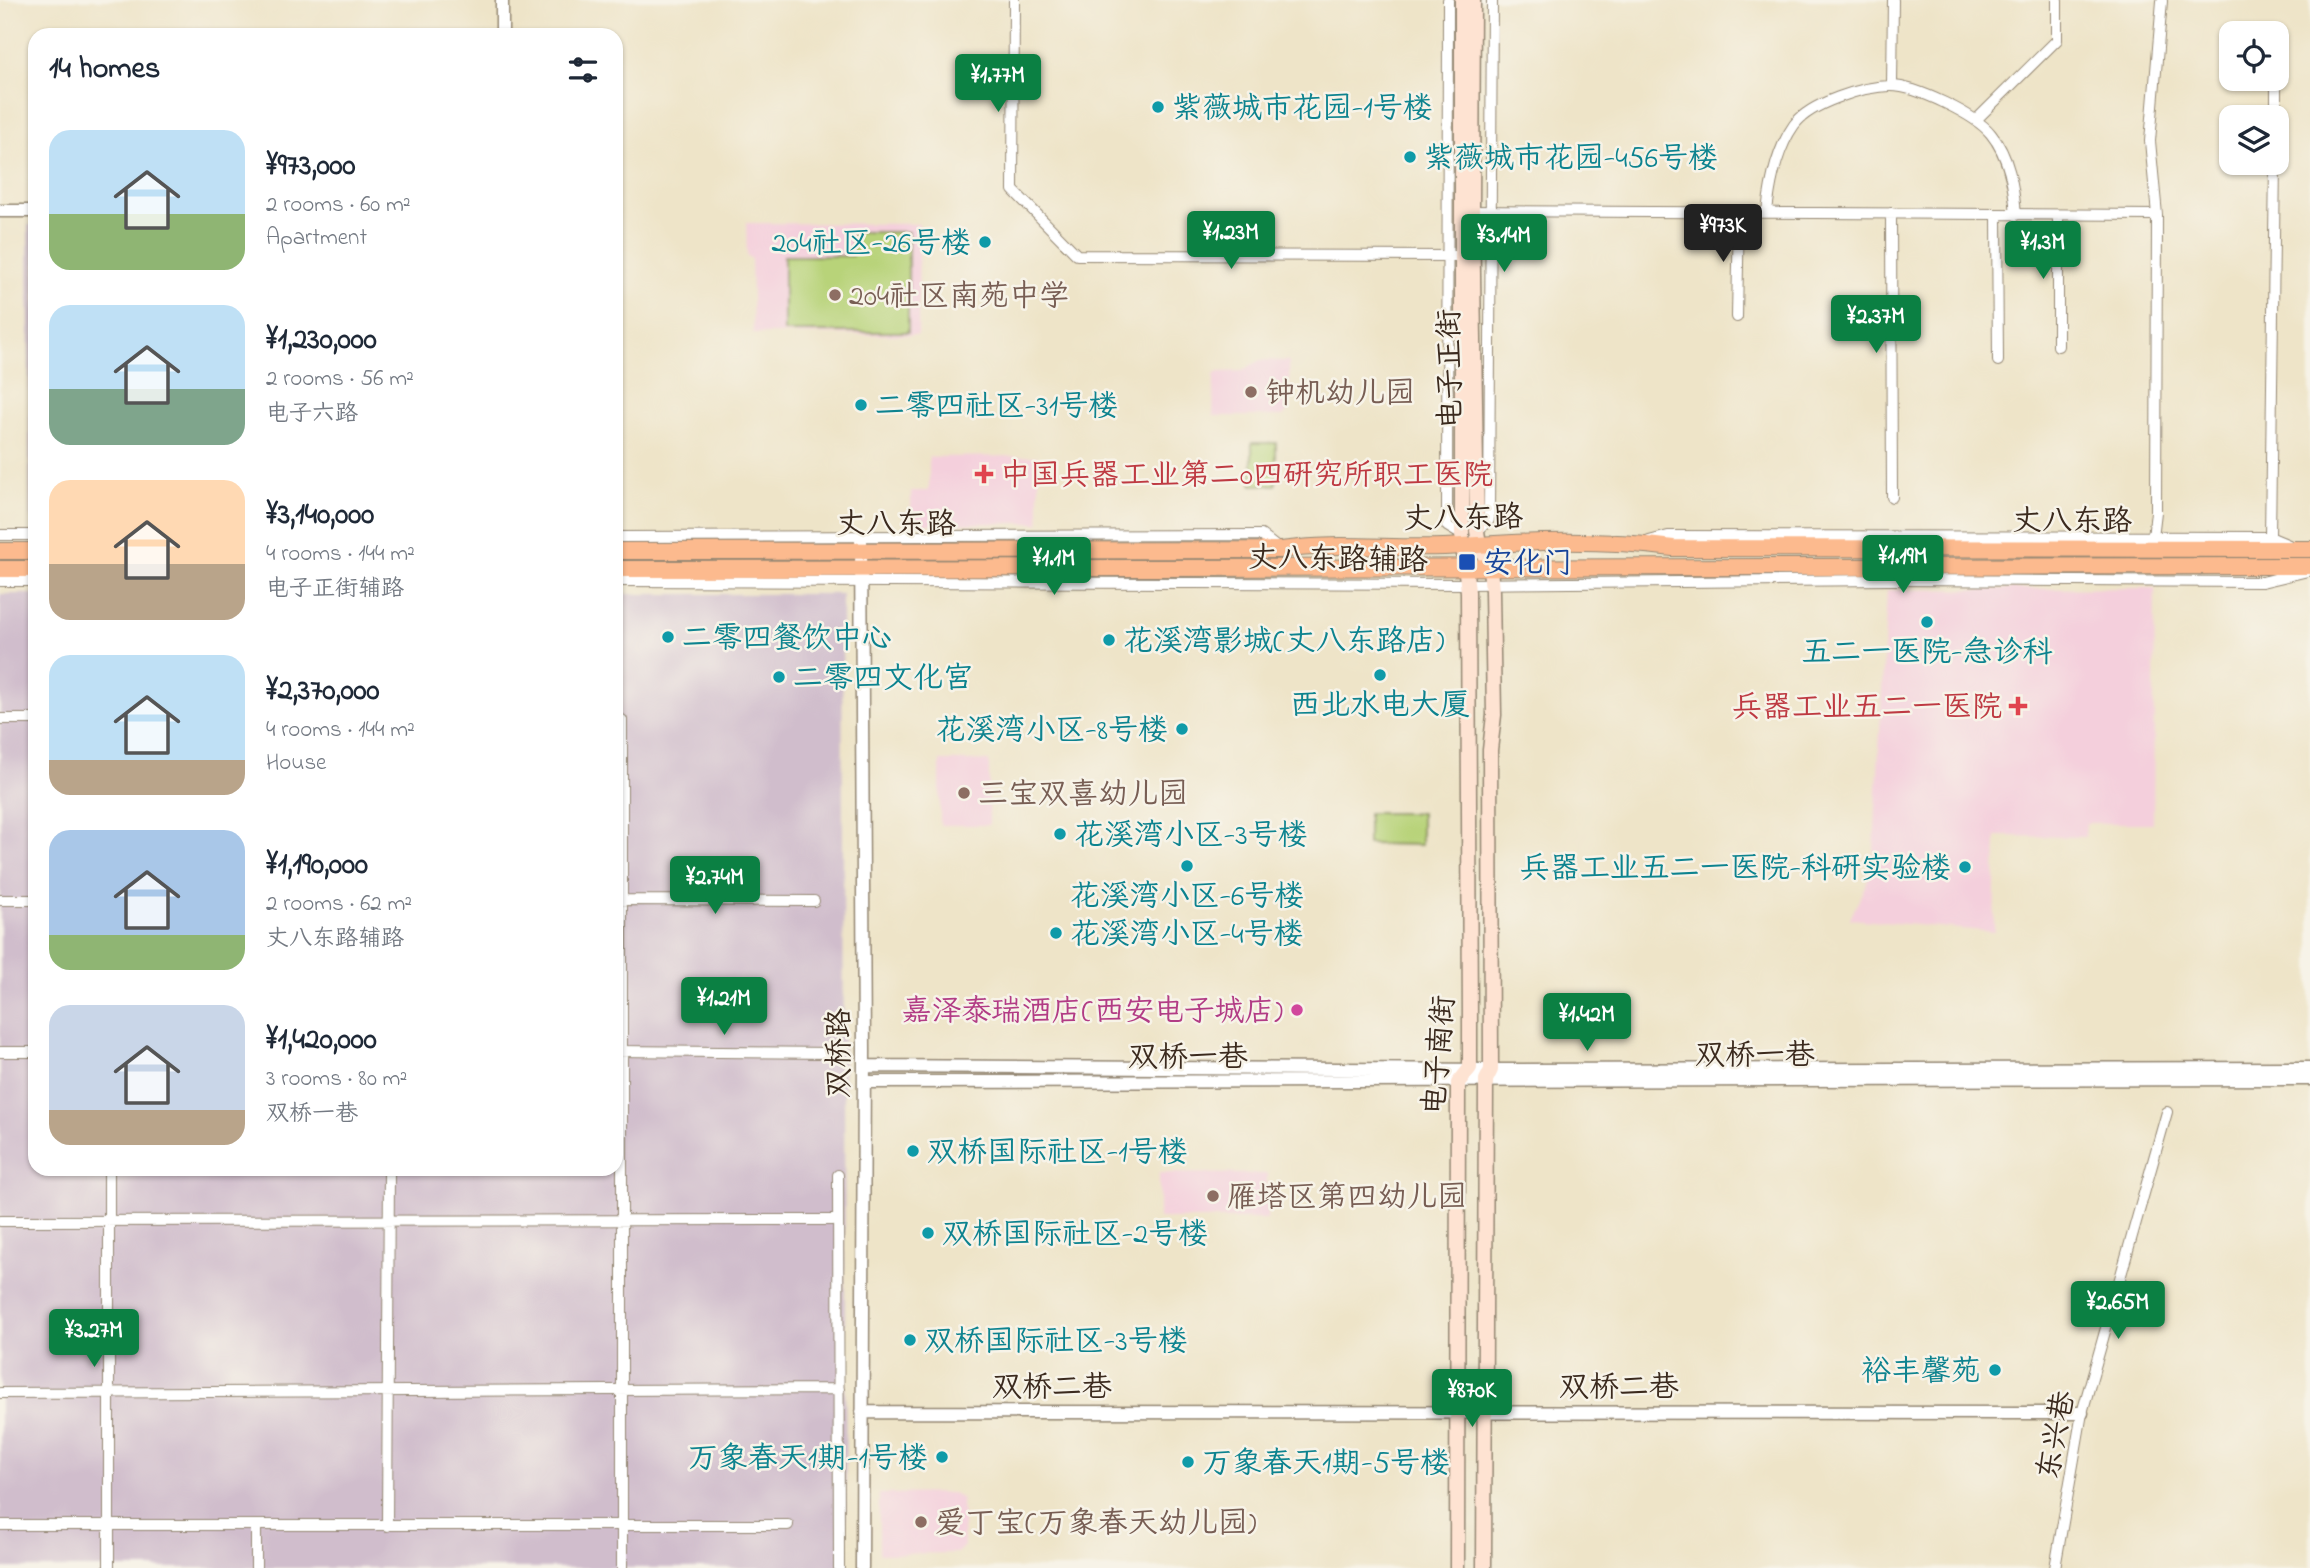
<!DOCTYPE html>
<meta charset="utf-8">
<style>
body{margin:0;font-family:"Indie Flower","LXGW WenKai TC",sans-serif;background:#f6f6f7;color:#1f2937;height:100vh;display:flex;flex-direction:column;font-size:26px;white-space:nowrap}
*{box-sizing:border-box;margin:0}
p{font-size:23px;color:#747a83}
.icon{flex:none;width:38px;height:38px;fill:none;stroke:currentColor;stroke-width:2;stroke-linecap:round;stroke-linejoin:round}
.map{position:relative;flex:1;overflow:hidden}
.details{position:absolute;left:28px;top:28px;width:595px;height:1148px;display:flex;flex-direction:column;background:#fff;border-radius:21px;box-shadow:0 2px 5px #0004}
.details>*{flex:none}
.tools{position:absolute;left:2219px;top:21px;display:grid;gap:14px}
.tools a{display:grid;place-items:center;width:70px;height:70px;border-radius:14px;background:#fff;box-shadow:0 2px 5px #0004;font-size:35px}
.price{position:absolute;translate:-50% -60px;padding:0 16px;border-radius:7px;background:#0b8043;color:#fff;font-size:23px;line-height:46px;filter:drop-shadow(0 2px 4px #0008)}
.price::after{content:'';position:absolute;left:50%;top:42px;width:21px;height:16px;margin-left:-10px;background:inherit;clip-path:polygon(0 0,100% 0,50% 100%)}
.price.active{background:#222;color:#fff}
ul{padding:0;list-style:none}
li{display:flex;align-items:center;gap:21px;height:175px;padding:0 21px}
li span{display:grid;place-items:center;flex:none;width:196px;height:140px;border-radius:21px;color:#555}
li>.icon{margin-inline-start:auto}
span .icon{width:84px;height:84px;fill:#fffc;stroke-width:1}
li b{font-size:30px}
h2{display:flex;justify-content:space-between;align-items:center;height:84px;padding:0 21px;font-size:30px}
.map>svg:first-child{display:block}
.built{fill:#f4cfdc}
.industrial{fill:#d0bdcc}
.green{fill:#b8d379;stroke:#7a7e4c;stroke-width:2}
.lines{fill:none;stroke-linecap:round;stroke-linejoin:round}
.minor-casing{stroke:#948773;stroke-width:12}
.tertiary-casing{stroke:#948773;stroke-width:15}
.secondary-casing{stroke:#948773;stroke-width:17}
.primary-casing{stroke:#948773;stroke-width:18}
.minor{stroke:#fff;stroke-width:10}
.tertiary{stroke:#fff;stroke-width:12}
.secondary{stroke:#fee3d2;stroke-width:14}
.primary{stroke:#fcba8e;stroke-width:16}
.culture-dot{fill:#0f9aa8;stroke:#f7f3e8;stroke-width:2.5}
.education-dot{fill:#8d6e63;stroke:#f7f3e8;stroke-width:2.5}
.health-dot{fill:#e0444e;stroke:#f7f3e8;stroke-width:2.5}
.transit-dot{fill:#1a4fb4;stroke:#f7f3e8;stroke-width:2.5}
.hotel-dot{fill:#d1479c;stroke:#f7f3e8;stroke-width:2.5}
.labels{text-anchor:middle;stroke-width:5;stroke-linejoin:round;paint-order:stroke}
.culture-label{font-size:30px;fill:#0d838f;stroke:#f7f3e8;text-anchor:start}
.education-label{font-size:30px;fill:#785e54;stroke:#f7f3e8;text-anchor:start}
.street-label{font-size:30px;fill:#3b2a1e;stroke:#f7f3e8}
.health-label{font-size:30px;fill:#be3a42;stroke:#f7f3e8;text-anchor:start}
.transit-label{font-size:30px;fill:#164399;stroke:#f7f3e8;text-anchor:start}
.hotel-label{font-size:30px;fill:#b23c85;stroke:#f7f3e8;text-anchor:end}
</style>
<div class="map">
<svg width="2310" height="1568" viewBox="0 0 2310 1568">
<rect width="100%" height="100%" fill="#f7f3e8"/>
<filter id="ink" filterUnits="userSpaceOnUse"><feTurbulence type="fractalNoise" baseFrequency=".0143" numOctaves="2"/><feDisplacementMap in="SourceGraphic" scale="14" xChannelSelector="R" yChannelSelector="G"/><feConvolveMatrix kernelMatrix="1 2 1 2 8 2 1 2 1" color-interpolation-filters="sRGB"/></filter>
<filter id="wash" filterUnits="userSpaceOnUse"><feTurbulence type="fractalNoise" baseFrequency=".00686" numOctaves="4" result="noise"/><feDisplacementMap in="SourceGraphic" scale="28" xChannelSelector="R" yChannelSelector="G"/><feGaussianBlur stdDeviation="1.57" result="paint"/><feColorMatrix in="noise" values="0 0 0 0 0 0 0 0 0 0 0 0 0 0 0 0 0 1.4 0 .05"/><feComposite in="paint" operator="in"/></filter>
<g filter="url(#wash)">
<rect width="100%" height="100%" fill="#eee4c8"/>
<!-- built -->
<path class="built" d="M746,223l173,1 -1,111 -165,-1 -2,-76 -4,-1z
M1260,360l29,1 1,48 -7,7h-70l1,-41 4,-3 24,-1z
M1039,456v67l-128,1v-33h18v-34z
M2155,588l-2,235h-67l-1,14 -89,-1 -2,96 -144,-13 23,-51 14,-278z
M940,761h49v64h-49z
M1159,1173l108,1v45h-108z
M953,1493l9,6 2,47 -7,7 -78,1v-60z"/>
<!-- industrial -->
<path class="industrial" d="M28,225h7v292h-5z
M0,594h35v575h581v-575h226l4,974h-846z"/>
<!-- green -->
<path class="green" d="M852,232h56v100h-124v-76h68z
M1252,443h24v42h-24z
M1368,813h53v32l-53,-1z"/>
</g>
<g filter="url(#ink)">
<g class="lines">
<defs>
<path id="minor" d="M1014,0l-1,190 64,65 385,1
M1448,0l-1,526 15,9
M1892,86l1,-86
M2276,117v-35
M1976,120l81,-80v-40
M1468,211l689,4
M1767,212c3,-28 10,-63 27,-87 16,-22 70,-39 97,-39 25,0 85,29 100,48 18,22 23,53 25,81
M1891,213l1,284
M1997,214l1,147
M1737,317l2,-106
M2058,346v-131
M1477,531l12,-11 3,-520
M0,535h35
M616,537l645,-2 19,15
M2153,537l3,-25 1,-297 -7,-74 12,-140
M2270,537l5,-374
M1649,541l19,-5 602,1 19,8
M0,581h35
M616,581l852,3 420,-4 374,2 46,-11
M0,719h35
M616,720h6v848
M0,900h35
M617,900l197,1
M616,1051l216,2
M0,1052h35
M838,1175l1,393
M0,1221l837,-1
M0,1393l839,-4
M0,1525h788
M387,1526l2,-357
M109,1568v-399
M256,1568v-42
M2055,1568l27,-155 85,-301"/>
<path id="tertiary" d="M502,35v-35
M0,211h35
M861,538l3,513 -2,517
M864,1066l627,4 819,-2
M864,1082l1446,-3
M862,1412l1220,1"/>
<path id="secondary" d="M1473,0l-1,211 5,320 2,13 11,24 2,23 2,124 -4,35 1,320 -5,10 -2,488
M1457,1568l1,-485 12,-15v-43l-2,-433 -6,-57v-535"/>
<path id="primary" d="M0,551h35
M616,551l665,-1c60,-9 121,1 182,-4 68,-5 142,-7 210,2l637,1
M0,569h35
M616,569l1694,-3"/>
</defs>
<!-- minor casing -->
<use href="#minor" class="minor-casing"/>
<!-- tertiary casing -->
<use href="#tertiary" class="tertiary-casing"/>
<!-- secondary casing -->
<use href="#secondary" class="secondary-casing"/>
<!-- primary casing -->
<use href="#primary" class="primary-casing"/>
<!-- minor -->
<use href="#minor" class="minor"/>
<!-- tertiary -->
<use href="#tertiary" class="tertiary"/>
<!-- secondary -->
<use href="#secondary" class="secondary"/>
<!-- primary -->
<use href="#primary" class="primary"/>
</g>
</g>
<!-- markers -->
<g class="culture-dot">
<circle cx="1158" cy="107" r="7"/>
<circle cx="1410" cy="157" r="7"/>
<circle cx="985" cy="242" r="7"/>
<circle cx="861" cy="405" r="7"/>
<circle cx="1927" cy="622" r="7"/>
<circle cx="668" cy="637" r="7"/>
<circle cx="1109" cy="640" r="7"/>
<circle cx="1380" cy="675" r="7"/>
<circle cx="779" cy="677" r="7"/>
<circle cx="1182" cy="729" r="7"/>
<circle cx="1060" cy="834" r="7"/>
<circle cx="1187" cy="866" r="7"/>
<circle cx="1965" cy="867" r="7"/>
<circle cx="1056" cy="933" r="7"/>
<circle cx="913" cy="1151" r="7"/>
<circle cx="928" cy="1233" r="7"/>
<circle cx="910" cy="1340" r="7"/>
<circle cx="1995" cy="1370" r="7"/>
<circle cx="942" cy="1457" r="7"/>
<circle cx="1188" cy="1462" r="7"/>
</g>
<g class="education-dot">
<circle cx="835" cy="295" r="7"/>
<circle cx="1251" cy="392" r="7"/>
<circle cx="964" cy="793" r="7"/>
<circle cx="1213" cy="1196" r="7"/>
<circle cx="921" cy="1522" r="7"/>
</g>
<g class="health-dot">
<path d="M980.5 463.5h7v7h7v7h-7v7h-7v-7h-7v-7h7z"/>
<path d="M2014.5 695.5h7v7h7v7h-7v7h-7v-7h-7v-7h7z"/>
</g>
<rect class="transit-dot" x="1458" y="553" width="18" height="18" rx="3.5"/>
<circle class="hotel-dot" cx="1297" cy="1010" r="7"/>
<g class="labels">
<!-- culture labels -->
<g class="culture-label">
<text x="1172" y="117">紫薇城市花园-1号楼</text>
<text x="1424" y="167">紫薇城市花园-456号楼</text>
<text x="971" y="252" text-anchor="end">204社区-26号楼</text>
<text x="875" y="415">二零四社区-31号楼</text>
<text x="682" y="647">二零四餐饮中心</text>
<text x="1123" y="650">花溪湾影城(丈八东路店)</text>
<text x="1927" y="661" text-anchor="middle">五二一医院-急诊科</text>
<text x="793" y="687">二零四文化宫</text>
<text x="1380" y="714" text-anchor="middle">西北水电大厦</text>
<text x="1168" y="739" text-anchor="end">花溪湾小区-8号楼</text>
<text x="1074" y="844">花溪湾小区-3号楼</text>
<text x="1951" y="877" text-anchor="end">兵器工业五二一医院-科研实验楼</text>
<text x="1187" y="905" text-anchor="middle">花溪湾小区-6号楼</text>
<text x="1070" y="943">花溪湾小区-4号楼</text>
<text x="927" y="1161">双桥国际社区-1号楼</text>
<text x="942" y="1243">双桥国际社区-2号楼</text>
<text x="924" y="1350">双桥国际社区-3号楼</text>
<text x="1981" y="1380" text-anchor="end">裕丰馨苑</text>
<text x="928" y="1467" text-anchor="end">万象春天1期-1号楼</text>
<text x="1202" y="1472">万象春天1期-5号楼</text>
</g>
<!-- education labels -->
<g class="education-label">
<text x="849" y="305">204社区南苑中学</text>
<text x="1265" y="402">钟机幼儿园</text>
<text x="978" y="803">三宝双喜幼儿园</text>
<text x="1227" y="1206">雁塔区第四幼儿园</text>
<text x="935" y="1532">爱丁宝(万象春天幼儿园)</text>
</g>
<!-- street labels -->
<g class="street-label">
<text transform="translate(1449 369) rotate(-91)" y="10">电子正街</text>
<text transform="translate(1463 517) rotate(-1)" y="10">丈八东路</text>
<text x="2072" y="530">丈八东路</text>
<text x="896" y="533">丈八东路</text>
<text transform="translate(1338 558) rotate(1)" y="10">丈八东路辅路</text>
<text transform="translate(838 1053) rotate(-90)" y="10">双桥路</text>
<text x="1755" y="1064">双桥一巷</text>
<text transform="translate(1438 1055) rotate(-85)" y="10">电子南街</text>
<text x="1188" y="1066">双桥一巷</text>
<text x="1052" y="1396">双桥二巷</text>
<text x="1619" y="1396">双桥二巷</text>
<text transform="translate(2055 1435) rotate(-79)" y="10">东兴巷</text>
</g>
<!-- health labels -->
<g class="health-label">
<text x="1000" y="484">中国兵器工业第二0四研究所职工医院</text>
<text x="2002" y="716" text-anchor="end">兵器工业五二一医院</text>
</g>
<!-- transit labels -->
<g class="transit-label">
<text x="1483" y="572">安化门</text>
</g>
<!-- hotel labels -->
<g class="hotel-label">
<text x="1283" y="1020">嘉泽泰瑞酒店(西安电子城店)</text>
</g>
</g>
</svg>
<div class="tools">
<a><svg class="icon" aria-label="locate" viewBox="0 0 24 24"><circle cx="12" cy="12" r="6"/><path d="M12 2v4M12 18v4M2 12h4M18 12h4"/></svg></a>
<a><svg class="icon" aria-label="layers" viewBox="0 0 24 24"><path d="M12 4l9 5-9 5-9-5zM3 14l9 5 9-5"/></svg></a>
</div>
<b class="price" style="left:998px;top:114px">¥1.77M</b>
<b class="price active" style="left:1723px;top:264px">¥973K</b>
<b class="price" style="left:1231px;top:271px">¥1.23M</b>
<b class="price" style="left:1504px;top:274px">¥3.14M</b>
<b class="price" style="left:2043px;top:281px">¥1.3M</b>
<b class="price" style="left:1876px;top:355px">¥2.37M</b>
<b class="price" style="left:1903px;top:595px">¥1.19M</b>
<b class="price" style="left:1054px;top:597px">¥1.1M</b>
<b class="price" style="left:715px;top:916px">¥2.74M</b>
<b class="price" style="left:724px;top:1037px">¥1.21M</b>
<b class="price" style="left:1587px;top:1053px">¥1.42M</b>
<b class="price" style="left:2118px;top:1341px">¥2.65M</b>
<b class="price" style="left:94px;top:1369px">¥3.27M</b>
<b class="price" style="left:1472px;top:1429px">¥870K</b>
<section class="details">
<h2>14 homes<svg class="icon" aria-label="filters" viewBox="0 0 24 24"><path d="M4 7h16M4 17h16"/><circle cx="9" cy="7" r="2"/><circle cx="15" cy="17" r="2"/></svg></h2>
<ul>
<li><span style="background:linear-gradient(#bfe0f5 60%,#8fb573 0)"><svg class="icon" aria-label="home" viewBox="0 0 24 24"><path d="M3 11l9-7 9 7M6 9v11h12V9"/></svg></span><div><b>¥973,000</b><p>2 rooms · 60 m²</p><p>Apartment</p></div></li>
<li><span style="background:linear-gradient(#bfe0f5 60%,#7fa58c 0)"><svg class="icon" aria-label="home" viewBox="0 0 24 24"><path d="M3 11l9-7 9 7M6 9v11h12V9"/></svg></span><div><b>¥1,230,000</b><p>2 rooms · 56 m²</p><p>电子六路</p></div></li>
<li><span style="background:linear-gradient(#ffd9b3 60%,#b9a48a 0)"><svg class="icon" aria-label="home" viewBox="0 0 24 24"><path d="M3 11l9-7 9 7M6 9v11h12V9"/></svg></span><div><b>¥3,140,000</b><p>4 rooms · 144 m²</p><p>电子正街辅路</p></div></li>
<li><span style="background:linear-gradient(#bfe0f5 75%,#b9a48a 0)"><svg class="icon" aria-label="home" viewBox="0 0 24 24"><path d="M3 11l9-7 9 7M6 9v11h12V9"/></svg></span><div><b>¥2,370,000</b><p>4 rooms · 144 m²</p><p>House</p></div></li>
<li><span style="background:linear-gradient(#a9c7e8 75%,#8fb573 0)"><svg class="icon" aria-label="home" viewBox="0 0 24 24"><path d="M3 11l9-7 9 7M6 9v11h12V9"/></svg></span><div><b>¥1,190,000</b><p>2 rooms · 62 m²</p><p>丈八东路辅路</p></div></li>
<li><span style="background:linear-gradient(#c9d6e8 75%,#b9a48a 0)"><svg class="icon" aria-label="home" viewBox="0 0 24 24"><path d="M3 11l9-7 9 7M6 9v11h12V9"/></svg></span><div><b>¥1,420,000</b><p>3 rooms · 80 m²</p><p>双桥一巷</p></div></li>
</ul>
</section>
</div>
